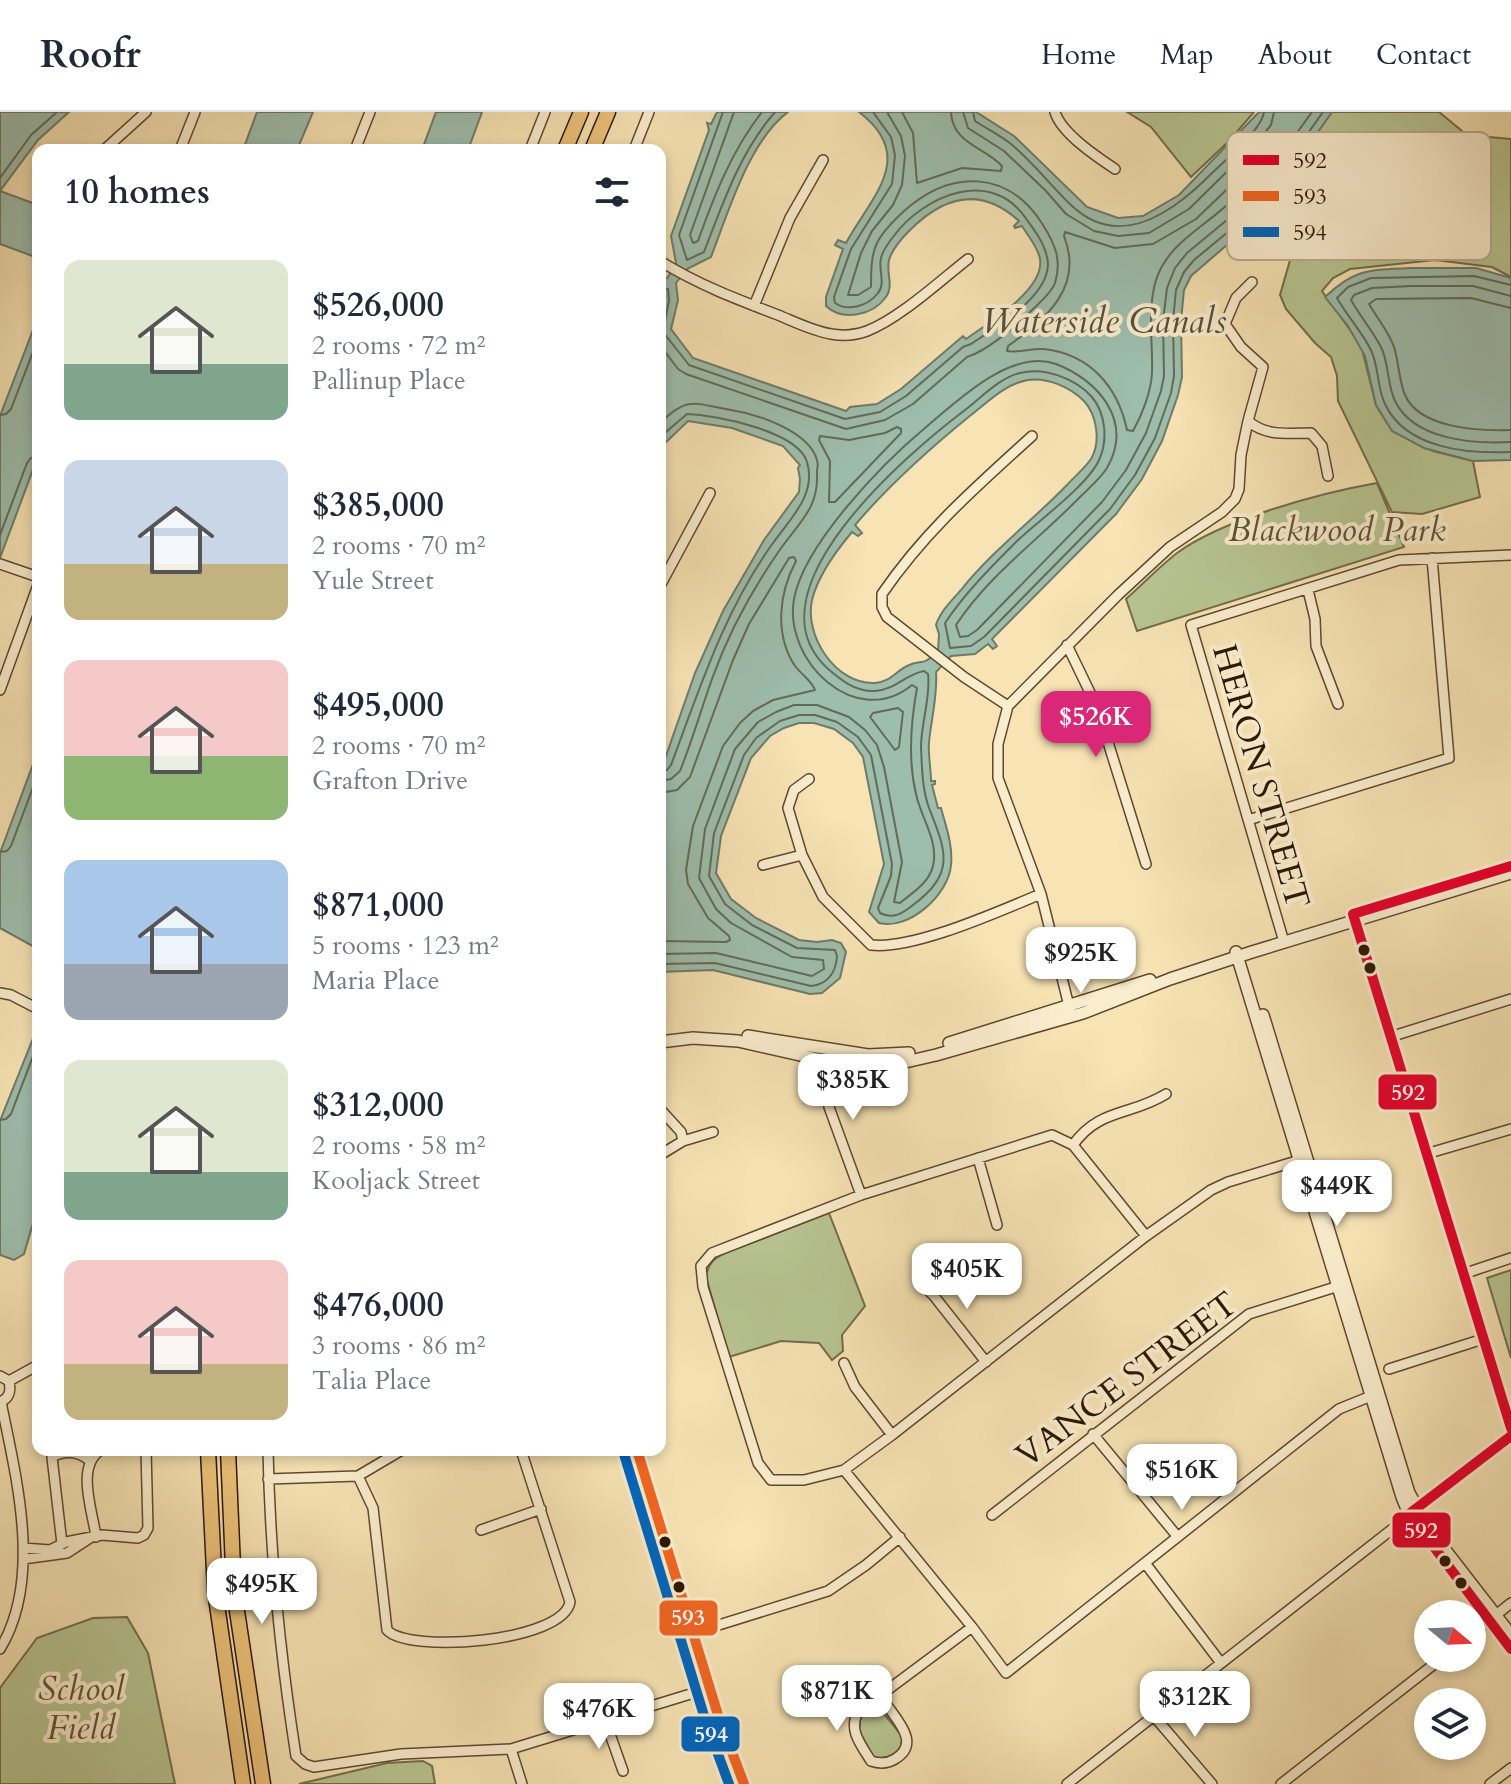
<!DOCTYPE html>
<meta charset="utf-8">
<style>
body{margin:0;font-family:Cardo,serif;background:#f2f2f3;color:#1f2937;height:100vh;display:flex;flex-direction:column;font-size:30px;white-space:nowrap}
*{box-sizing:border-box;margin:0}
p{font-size:26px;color:#747a83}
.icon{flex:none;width:44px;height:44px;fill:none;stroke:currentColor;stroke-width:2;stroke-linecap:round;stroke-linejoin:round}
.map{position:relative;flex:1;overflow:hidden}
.drawer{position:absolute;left:32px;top:32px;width:634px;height:1312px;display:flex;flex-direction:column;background:#fff;border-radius:16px;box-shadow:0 4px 12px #0003}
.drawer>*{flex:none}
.needle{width:52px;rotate:109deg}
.tools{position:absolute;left:1414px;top:1488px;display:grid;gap:16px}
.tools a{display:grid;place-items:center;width:72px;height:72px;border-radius:50%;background:#fff;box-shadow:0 4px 12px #0003;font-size:40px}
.price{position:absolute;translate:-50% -68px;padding:0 18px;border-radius:16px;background:#fff;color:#222;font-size:26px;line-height:52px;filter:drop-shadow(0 2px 4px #0008)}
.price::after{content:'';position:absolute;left:50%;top:48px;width:24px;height:18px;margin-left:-12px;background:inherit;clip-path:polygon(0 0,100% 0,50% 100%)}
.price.current{background:#db2777;color:#fff}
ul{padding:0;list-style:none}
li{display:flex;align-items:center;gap:24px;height:200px;padding:0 32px}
li span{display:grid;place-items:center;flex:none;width:224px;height:160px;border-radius:16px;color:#555}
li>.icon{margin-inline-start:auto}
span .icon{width:96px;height:96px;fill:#fffc;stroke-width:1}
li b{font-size:34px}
h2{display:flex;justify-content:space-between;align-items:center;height:96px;padding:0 32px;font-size:34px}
header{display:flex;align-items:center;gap:48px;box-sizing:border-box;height:112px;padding:0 40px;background:#fff;border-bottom:2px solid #e0e1e3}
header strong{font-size:38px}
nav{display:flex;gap:44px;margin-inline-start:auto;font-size:28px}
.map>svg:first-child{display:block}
.green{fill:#b7c592;stroke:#726d49;stroke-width:2}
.water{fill:#9dbead;stroke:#707a68;stroke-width:2;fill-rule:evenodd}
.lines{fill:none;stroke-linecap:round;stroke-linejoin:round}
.shore{stroke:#646a56;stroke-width:2}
.minor-casing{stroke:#5f482d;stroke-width:12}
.tertiary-casing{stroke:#5f482d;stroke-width:14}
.trunk-casing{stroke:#2c1500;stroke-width:17}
.minor{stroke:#faedce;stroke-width:9}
.tertiary{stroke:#faedce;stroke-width:11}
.trunk{stroke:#ecc27a;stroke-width:14}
.bus-1-casing{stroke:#faedce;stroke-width:16}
.bus-2-casing{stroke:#faedce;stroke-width:16}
.bus-3-casing{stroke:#faedce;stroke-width:16}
.bus-1{stroke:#e4002b;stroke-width:10}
.bus-2{stroke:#f26522;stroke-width:10}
.bus-3{stroke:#0065bd;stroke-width:10}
.bus-dot{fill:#2c1500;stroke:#faedce;stroke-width:3}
.labels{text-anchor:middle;stroke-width:8;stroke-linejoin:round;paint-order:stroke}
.park-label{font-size:34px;font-style:italic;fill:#5d5333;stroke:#faedce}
.street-label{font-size:34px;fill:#2c1500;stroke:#faedce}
.water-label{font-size:36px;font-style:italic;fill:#54503d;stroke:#faedce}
.key{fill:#faedce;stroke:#bcac90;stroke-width:2}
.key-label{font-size:22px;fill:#2c1500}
.line-badge{stroke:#faedce;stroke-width:3}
.badge-label{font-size:22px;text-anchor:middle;font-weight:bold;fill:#fff}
</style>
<header>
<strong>Roofr</strong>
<nav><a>Home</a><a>Map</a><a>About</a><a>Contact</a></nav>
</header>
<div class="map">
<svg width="1511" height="1672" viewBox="0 0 1511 1672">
<rect width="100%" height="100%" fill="#f7e3b4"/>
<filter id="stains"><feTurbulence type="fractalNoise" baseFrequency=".0025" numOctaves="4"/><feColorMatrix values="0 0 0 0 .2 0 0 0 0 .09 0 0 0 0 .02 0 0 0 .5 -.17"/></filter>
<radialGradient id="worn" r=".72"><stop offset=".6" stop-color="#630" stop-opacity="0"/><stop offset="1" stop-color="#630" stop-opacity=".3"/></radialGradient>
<!-- green -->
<path class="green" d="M1127,0h127l-25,29 -38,36 -40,-50z
M1329,0h110l28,23 44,4v138l-19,-10 -57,-7 -85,9 -17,9 -11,13 39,54 15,60 11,18 46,28 40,10 7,36 -58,17 -30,-2 -54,-111 -1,-25 -6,-19 -16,-14 -29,-34 -6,-14 13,-45 -20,-20 -10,-3z
M1377,371l27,64 -267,84 -11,-32c17,-15 33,-32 51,-46 47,-34 143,-60 200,-70z
M829,1101l36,93 -23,29 1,16 -11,9 -13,-17 -38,-2 -52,16 -23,-80c2,-14 8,-19 21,-25z
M1511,1158v88l-24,-80z
M127,1505l21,36 27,131h-175v-96l37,-50 56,-20z
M876,1592l27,33 -3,13 -14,10 -12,-2 -15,-27 1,-14z
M423,1649l9,5 3,18h-136l88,-21z"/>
<!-- water -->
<path class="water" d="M0,0h69l-31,28 -38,51 38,14v53l-38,-14z
M257,0h56l-16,38h-54z
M436,0h46l-14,38h-46z
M717,0h71c-39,29 -60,101 -77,145l-24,12 -11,14 2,17 -7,29 22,29 153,53 4,-4 27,-3 24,-15 62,-53 3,3c22,-16 79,-49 74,-80 -2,-12 -12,-23 -18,-33l-7,2 -1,-2 5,-5c-38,-35 -75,-25 -109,9 -8,8 -18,19 -21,30 -3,13 5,26 -3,37 -13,18 -43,25 -60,9v-9l17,-48 -8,-4 3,-5 8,3c25,-46 72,-86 13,-131h117l38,24 73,71 31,11 25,-2 36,-21 80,-83h73l-74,106 -67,58 -7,14 -3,31 1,56 -4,18 -16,46 -20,38 -26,35 -124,125 5,7 -4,3 -5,-5 -13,10 -24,2 -15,16c2,22 -5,48 -7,70 -1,13 2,27 2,39h4v3l-3,1 6,23h3c5,19 12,37 10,57 -2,29 -42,66 -72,58l-10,-11 15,-48 -21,-107 -10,-14 -19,-14 -20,-6h-15l-15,5 -14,8 -19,22 -30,78 -5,37 15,26 25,19 43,22 18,2 15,-2 9,3 5,9 -6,26 -18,15 -12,1 -97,-24 -53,2v-199l35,-100 28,-62 41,-71 35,-48 1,-13 -2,-11 2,-3 -17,-19 -51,-18 -44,-7 -28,27v-166l8,-5 8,-14 -5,-27 38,-106 -2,-7 4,1zM1028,268c19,-3 42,7 56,21 13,14 17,41 7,58 -6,9 -17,18 -25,27 -34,35 -74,65 -105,104 -9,10 -21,22 -25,35l3,9 -1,17c-17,17 -16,7 -31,15 -12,6 -17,16 -32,17 -39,2 -71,-47 -63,-83 6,-25 24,-49 40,-68l6,4 4,-3 -7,-8c35,-41 74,-76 116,-110 18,-14 34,-31 57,-35z
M1411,156h65l35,10v182l-38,1 -49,-13 -32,-17 -16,-26 -11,-49 -17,-30 -23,-29c31,-29 45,-27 86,-29z
M38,205v139l-38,102v-142z
M38,639v135l-3,8 3,2v53l-38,-21v-75z
M38,914v180l-14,48 -10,6 -14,-5v-134z"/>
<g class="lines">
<!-- shore -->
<path class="shore" d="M723,0l-44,123 8,25 17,-8c19,-49 36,-100 71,-140
M734,0l-44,123 3,8 5,-2c16,-45 34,-91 64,-129
M902,0l11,21 4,50 45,-15 39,3 1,-5c-18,-19 -50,-23 -51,-54
M963,0l5,16 36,23 42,40 20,23 28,17 24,5 31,-3 40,-24 69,-68 13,-16 3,-13
M973,0l2,9c12,8 25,14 36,23 23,19 40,42 60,61 48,46 101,8 138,-29 14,-14 53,-46 55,-64
M1247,58l4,6c-5,7 -9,14 -15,20 -26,29 -67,44 -80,84 -9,30 -3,63 -4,93 -1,19 -10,42 -19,58l-6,-1c-9,-43 -37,-76 -83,-81 -12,-1 -26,4 -37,2l1,-5c39,-28 76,-59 56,-110l1,-4 50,16 38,-4 43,-25z
M0,66l31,-43 26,-23
M1511,173l-37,-9 -103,2 -23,9 -11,11c10,18 25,34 34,52 8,17 6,38 14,54 21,45 83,50 126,48
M660,176l8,1 1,11 -6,32 26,33 156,54 35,-7 26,-16 57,-49 8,-3c25,-17 85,-51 76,-87 -3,-14 -12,-26 -20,-37 -35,-54 -103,-25 -134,17 -4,5 -10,14 -12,21 -3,11 5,26 -3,35 -10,13 -30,19 -43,10l-1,-6 17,-48 41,-65 3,-29 -4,-18 -18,-25
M1511,184l-38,-10h-62l-39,2 -18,7 -3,5c9,16 21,30 30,47 8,16 6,37 14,54 19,39 78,43 116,41
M1511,196l-40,-10 -95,1 -7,5c8,14 20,28 25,43 5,16 5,34 11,48 15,34 75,36 106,35
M660,233l18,24 8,5 160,55 39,-9 28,-16 54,-47c20,-6 49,-31 64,-46 8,-8 20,-17 24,-28 7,-23 0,-39 -12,-58 -35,-56 -93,-56 -140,-13 -29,27 -32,36 -32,75l-13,8h-10l13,-42 11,-22 21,-26 9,-20 3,-29 -4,-20 -14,-24
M0,303l6,-1 5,-5 27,-70
M660,311c29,-28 34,-19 71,-13 26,4 78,21 86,50 2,7 0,4 0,12 2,37 -18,50 -38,79 -27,39 -51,83 -67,128 -11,31 -20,62 -32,92l-9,8 -11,2
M897,315l4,2v4l-66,69h-6l1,-41 -11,-21 1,-4 29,4 36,-7z
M660,325l27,-23c28,1 111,17 120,48 10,32 -17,57 -34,81 -49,68 -73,145 -102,222l-4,5 -7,1
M0,423l27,-72 4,-5 7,-1
M898,596l5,4 -4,35 -4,3 -25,-33 3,-4z
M660,681l17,-3 13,-13 43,-117 16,-36 40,-66 5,-1 2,4c-17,32 -22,73 -1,105 7,9 17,15 20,24l-42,10 -20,11 -13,12 -17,23 -30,80 -7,44 2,14 20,34 21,18 1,4 -4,2 -66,-1
M0,740l7,-1 4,-5 27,-72
M660,842l56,-1 96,23 12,-7 -1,-9 -31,-3 -61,-34 -15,-14 -17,-31 6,-49 30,-80 23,-27 18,-10 18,-7h23l32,12 16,13 12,15 7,22 18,95 -8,40 6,1c12,-10 29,-20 33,-37 6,-25 -12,-48 -17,-72 -8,-33 -5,-73 1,-106l-5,-3c-56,46 -129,-24 -118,-86 10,-55 89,-136 131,-171 32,-27 86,-80 131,-64 42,16 78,57 51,104 -7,11 -20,22 -29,31 -41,42 -90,77 -122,126l4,12 8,-1 9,-6 125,-128 24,-32 20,-37 15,-42 3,-15 -1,-55 4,-33 8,-20 12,-15 58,-48 67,-93
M660,852l55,-1 96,23c17,-2 25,-14 26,-30l-2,-6 -38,-2 -45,-23 -27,-21 -16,-28 5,-43 30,-78 12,-17 24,-17 19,-6h16l22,7 21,15 13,18 21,109 -1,12 -13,32 2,5c13,7 23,0 33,-8 43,-32 33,-54 16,-97 -7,-19 -7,-41 -8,-61 0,-23 10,-51 7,-73l-4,-3c-18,3 -29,19 -49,20 -20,1 -34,-11 -48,-23 -82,-77 80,-214 138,-258 17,-13 34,-32 55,-37 24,-6 55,5 72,24 14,17 16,44 7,63 -11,25 -61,61 -82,81 -26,26 -52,52 -72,82l5,25 21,-2 13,-9 126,-128 25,-34 20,-37 16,-45 3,-17 -1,-55 3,-31 8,-18 10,-12 58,-48 71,-100
M0,1008l6,-1 5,-5 27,-71"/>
<defs>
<path id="minor" d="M1055,0c6,21 42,45 60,57
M104,38l42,-38
M180,38l15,-38
M355,38l15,-38
M530,38l15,-38
M634,38l15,-38
M660,149c39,24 76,38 118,54 17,7 35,16 53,19 11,2 25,1 36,-3 32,-12 74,-51 101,-72
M754,194l36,-88 33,-58
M1248,309c19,16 40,12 63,12l11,13 6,30
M0,452l38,13
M660,474l50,-93
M1308,478l7,29 1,27 22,58
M1067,533l30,62 49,157
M0,578l38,-105
M1008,594l-44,-29 -77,-60 -5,-10v-13c43,-63 94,-107 150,-158
M809,667l-15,11 -6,18 14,47 21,42 48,48c43,5 128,-34 170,-51
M1248,708l201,-62 -17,-200
M763,753l39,-10
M1353,802l158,514
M1284,830l-93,-317 208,-65 112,-5
M0,881l11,2 27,14
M1070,898l-29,-116 -43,-116v-34l10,-38 110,-111 52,-48 52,-35 13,-13 4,-10 2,-34 7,-34 15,-54 -22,-20 -16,-23 11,-26 16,-16
M1390,925l121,-38
M832,939l-5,41 2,15 32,88
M660,997l21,23 2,9
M1073,1033c26,-37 58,-29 93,-51
M1426,1042l85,-25
M660,1043l23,-14 30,-9
M978,1046l19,67
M1146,1124l-73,-91 -21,-10 -191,60 -149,58 -11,13 2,21 55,176 13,17h33l40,-10 48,-35 254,-199 65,-46 17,-8 75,-23
M1463,1162l48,-16
M921,1171l13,13 52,66
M844,1251l11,24 37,48
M1389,1257l94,-30
M0,1264l9,5c2,10 1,17 -9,21
M9,1269l29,-16
M1093,1322l84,102
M268,1338c2,103 12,204 28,306l9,8 9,3 87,-13 110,-5 199,-61
M844,1358l128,157 34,46 333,-264 37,-15
M358,1364l15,32 14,122c22,24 176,12 183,-28l-49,-152
M268,1367l90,-3 44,-26
M992,1403l257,-201 93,-29
M481,1418l60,-21
M96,1425c-3,-25 -21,-71 5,-87
M62,1432l-10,-87c12,-7 26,-6 37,3
M23,1436l27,2 16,-8 36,-7 36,3 6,-3 4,-7 -2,-78
M23,1447l44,-6 23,-15
M1145,1451l76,100
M693,1521l135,-42 38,-26 34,-28
M1472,1522l39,-31
M0,1537c43,-70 16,-172 1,-247
M881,1583c8,19 44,46 14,64 -8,5 -15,5 -24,2 -10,-16 -23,-31 -13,-49l114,-85
M1153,1603l59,69
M605,1608l18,51
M511,1637l11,35
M1067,1672l444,-348
M1281,1672l161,-126
M1490,1672l21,-16"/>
<path id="tertiary" d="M1236,840l166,545 7,17 102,135
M1263,903l146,478 20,36 82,106
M748,924l120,19 41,-2
M660,930l33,-4 45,3 93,21 57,4 48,-11 147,-42 87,-34 82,-27 259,-79
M949,931l201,-63
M637,1338l81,265 26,69"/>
<path id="trunk" d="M565,38l16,-38
M592,38l16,-38
M208,1338l7,141 28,193
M228,1338l6,141 29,193"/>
</defs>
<!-- minor casing -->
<use href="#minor" class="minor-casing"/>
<!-- tertiary casing -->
<use href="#tertiary" class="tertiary-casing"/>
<!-- trunk casing -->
<use href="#trunk" class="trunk-casing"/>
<!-- minor -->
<use href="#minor" class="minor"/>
<!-- tertiary -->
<use href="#tertiary" class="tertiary"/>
<!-- trunk -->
<use href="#trunk" class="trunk"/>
<defs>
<path id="bus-1" d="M1511,754l-158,48 158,514
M1511,1324l-102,78 102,135"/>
<path id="bus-2" d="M637,1338l81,265 26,69"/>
<path id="bus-3" d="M624,1342l81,265 24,65"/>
</defs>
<!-- bus-1 casing -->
<use href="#bus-1" class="bus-1-casing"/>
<!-- bus-2 casing -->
<use href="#bus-2" class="bus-2-casing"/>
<!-- bus-3 casing -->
<use href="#bus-3" class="bus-3-casing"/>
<!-- bus-1 -->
<use href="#bus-1" class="bus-1"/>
<!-- bus-2 -->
<use href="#bus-2" class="bus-2"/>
<!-- bus-3 -->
<use href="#bus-3" class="bus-3"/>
</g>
<!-- markers -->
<g class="bus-dot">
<circle cx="1364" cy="838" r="7"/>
<circle cx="1370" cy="856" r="7"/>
<circle cx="665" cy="1430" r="7"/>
<circle cx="1445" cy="1449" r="7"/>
<circle cx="1461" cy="1471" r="7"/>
<circle cx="679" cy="1475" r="7"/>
</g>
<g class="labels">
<!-- park labels -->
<g class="park-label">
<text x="1337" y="429">Blackwood Park</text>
<text x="81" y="1588">School<tspan x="81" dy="39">Field</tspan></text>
</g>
<!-- street labels -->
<g class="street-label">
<text transform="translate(1262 664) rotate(74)" y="12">HERON STREET</text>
<text transform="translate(1126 1267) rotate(-37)" y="12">VANCE STREET</text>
</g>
<!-- water labels -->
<g class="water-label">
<text x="1104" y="221">Waterside Canals</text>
</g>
</g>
<!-- legend -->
<rect x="1227" y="20" width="264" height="128" rx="12" class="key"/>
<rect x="1243" y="43" width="36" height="10" fill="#e4002b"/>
<rect x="1243" y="79" width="36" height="10" fill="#f26522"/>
<rect x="1243" y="115" width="36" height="10" fill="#0065bd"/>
<g class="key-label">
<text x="1293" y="56">592</text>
<text x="1293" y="92">593</text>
<text x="1293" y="128">594</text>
</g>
<g class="line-badge">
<rect x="1377" y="961" width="61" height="38" rx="8" fill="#e4002b"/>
<rect x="1391" y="1399" width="61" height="38" rx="8" fill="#e4002b"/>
<rect x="658" y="1487" width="61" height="38" rx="8" fill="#f26522"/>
<rect x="680" y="1603" width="61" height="38" rx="8" fill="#0065bd"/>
</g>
<g class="badge-label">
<text x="1408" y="988">592</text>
<text x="1421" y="1426">592</text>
<text x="688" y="1513">593</text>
<text x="711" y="1630">594</text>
</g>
<rect width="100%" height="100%" filter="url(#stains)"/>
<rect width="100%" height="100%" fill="url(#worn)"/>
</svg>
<div class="tools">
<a><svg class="needle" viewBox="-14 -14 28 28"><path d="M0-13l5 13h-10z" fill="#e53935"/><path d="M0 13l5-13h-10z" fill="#747a83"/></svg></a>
<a><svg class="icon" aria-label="layers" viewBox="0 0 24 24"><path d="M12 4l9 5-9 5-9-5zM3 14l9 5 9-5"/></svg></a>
</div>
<b class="price current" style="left:1096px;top:647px">$526K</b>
<b class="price" style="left:1081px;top:883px">$925K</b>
<b class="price" style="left:853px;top:1010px">$385K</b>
<b class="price" style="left:1337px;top:1116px">$449K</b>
<b class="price" style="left:967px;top:1199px">$405K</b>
<b class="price" style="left:1182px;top:1400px">$516K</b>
<b class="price" style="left:262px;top:1514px">$495K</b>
<b class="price" style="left:837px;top:1621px">$871K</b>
<b class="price" style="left:1195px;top:1627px">$312K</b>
<b class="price" style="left:599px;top:1639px">$476K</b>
<section class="drawer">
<h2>10 homes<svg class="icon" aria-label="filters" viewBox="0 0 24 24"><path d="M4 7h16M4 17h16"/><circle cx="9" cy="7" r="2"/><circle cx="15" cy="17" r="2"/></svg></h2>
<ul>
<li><span style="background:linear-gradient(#dfe7d0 65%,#7fa58c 0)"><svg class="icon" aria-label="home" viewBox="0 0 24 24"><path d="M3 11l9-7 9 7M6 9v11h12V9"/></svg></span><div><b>$526,000</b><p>2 rooms · 72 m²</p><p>Pallinup Place</p></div></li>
<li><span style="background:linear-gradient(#c9d6e8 65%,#c2b280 0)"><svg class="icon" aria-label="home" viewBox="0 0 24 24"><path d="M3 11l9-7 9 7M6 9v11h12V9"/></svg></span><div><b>$385,000</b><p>2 rooms · 70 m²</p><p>Yule Street</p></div></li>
<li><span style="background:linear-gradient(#f6c9c9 60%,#8fb573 0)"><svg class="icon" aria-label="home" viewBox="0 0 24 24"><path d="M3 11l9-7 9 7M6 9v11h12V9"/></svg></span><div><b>$495,000</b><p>2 rooms · 70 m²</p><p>Grafton Drive</p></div></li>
<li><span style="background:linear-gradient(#a9c7e8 65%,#9aa5b1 0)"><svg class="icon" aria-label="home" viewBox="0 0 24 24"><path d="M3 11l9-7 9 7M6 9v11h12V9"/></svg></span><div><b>$871,000</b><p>5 rooms · 123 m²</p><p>Maria Place</p></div></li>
<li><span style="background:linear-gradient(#dfe7d0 70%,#7fa58c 0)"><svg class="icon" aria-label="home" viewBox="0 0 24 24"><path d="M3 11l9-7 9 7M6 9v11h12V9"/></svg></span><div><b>$312,000</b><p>2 rooms · 58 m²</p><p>Kooljack Street</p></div></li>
<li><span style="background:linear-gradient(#f6c9c9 65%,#c2b280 0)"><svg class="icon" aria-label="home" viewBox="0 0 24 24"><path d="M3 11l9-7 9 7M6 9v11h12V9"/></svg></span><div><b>$476,000</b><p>3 rooms · 86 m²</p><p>Talia Place</p></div></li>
</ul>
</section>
</div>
